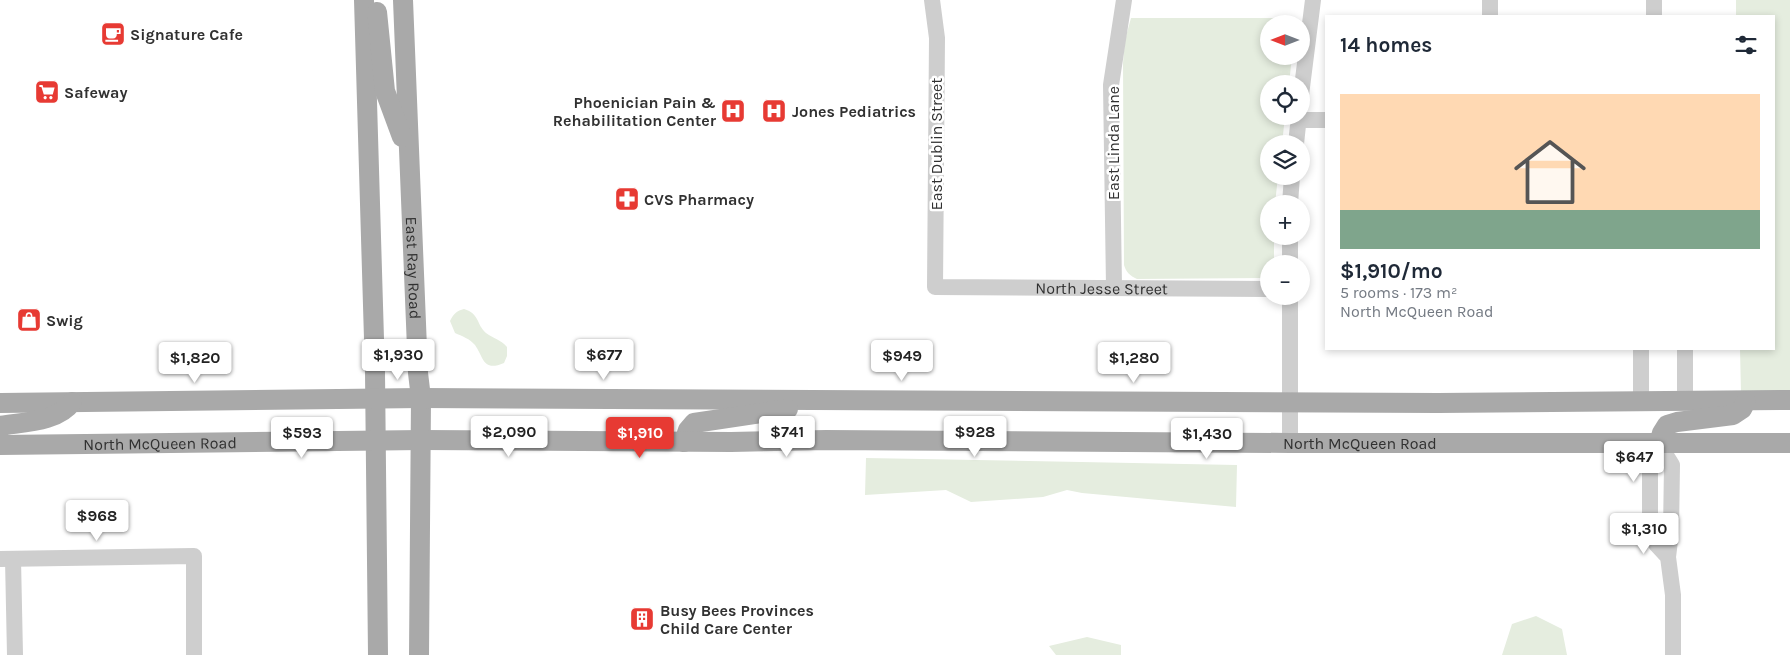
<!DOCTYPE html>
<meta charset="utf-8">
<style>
body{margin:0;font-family:Karla,sans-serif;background:#f2f2f3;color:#1f2937;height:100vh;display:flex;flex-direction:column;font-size:19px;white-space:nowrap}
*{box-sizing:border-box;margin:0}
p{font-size:16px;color:#747a83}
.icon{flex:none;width:28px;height:28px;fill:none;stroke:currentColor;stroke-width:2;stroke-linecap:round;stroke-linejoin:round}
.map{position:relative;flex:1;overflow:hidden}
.details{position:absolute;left:1325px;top:15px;width:450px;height:335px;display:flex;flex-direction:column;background:#fff;border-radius:0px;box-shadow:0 2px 8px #0003}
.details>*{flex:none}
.needle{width:32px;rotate:270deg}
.buttons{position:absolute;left:1260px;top:15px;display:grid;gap:10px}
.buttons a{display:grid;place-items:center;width:50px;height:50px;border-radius:50%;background:#fff;box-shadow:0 2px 8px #0003;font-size:25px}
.price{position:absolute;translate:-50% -42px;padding:0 11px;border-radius:5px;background:#fff;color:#222;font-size:16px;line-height:32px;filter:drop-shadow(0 1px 2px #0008)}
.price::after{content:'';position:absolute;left:50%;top:30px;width:15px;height:11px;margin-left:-8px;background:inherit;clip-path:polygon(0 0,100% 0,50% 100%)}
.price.on{background:#e73a33;color:#fff}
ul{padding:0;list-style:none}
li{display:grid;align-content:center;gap:10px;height:265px;padding:0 15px}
li span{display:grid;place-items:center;height:155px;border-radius:0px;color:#555}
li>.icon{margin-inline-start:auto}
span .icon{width:90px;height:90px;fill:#fffc;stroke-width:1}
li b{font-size:21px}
h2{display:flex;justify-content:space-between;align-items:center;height:60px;padding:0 15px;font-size:21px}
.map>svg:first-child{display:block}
.green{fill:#e5eddf}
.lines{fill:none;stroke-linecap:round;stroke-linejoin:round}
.minor{stroke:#cecece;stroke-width:16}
.major{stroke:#a9a9a9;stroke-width:20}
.labels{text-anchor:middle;stroke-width:5;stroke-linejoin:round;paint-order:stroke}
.poi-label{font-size:16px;font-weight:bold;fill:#313131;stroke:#fff;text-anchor:start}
.street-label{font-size:16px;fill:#313131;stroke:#fff}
</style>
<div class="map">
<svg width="1790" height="655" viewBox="0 0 1790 655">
<rect width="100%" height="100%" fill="#fff"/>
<!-- green -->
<path class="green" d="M1736,0h54v393h-49l-1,-44h34v-333h-38z
M1131,18h166l-1,6h-27v32h23l-3,28h-20v32h16l-3,28h-13v32h9l-3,28h-6v32h5v28h-5v12l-4,2 -128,1c-7,-3 -11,-7 -13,-14l-1,-202 2,-23z
M464,309c16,5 12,15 22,24 8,6 14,6 21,14v9l-3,7c-21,9 -20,-5 -29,-18 -5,-6 -13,-9 -20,-12l-5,-12c4,-8 7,-10 14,-12z
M866,458l371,7 -1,42 -154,-14 -15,-3 -24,7 -72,5 -25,-12 -81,5z
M1536,616l26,13 5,26h-65l10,-31z
M1087,637l34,8v10h-65l-7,-9z"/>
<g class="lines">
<!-- minor -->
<g class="minor">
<path id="s1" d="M932,0l5,38 -2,249 334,2"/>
<path d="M1490,0v16"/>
<path d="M1654,0v16"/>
<path d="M1301,95l12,-95"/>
<path d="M1298,120h28"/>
<path d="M1296,144l3,-28"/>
<path d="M1290,204l2,-28"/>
<path d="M1290,236v28"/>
<path d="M1114,287l-3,-202 13,-85"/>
<path d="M1290,296v147"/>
<path d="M1641,349v52"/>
<path d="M1685,349v52"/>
<path d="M1668,557l-12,-13 -6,-12v-72l9,-16 13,21 -1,67 -3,25 5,38v60"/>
<path d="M0,559l194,-3v99"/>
<path d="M13,559l2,96"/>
</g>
<!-- major -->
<g class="major">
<path d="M364,0l11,373 3,282"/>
<path id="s2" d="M403,0l15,373 3,25 -2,257"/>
<path d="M377,12l8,79 17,46"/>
<path d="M0,403l421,-5 1017,5 352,-3"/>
<path d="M0,426c23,-4 58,-4 72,-24"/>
<path d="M684,442l4,-12 6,-7 94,-14"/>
<path d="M1659,444l3,-11 5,-8 10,-3 56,-7 9,-6 4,-8"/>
<path id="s3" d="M0,445l422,-5 309,2 95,-2 464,3h500"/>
</g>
</g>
<!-- icons -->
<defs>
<symbol id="cafe-square" viewBox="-11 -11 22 22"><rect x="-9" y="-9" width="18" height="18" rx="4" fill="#e73a33" stroke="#fff"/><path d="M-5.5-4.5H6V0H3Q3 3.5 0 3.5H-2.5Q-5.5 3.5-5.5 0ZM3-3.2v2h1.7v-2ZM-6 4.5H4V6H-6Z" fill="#fff"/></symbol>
<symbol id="supermarket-square" viewBox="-11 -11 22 22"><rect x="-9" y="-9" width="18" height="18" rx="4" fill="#e73a33" stroke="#fff"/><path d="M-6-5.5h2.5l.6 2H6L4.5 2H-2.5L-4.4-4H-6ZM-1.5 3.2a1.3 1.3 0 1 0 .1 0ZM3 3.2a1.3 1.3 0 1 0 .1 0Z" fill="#fff"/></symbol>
<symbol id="hospital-square" viewBox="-11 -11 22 22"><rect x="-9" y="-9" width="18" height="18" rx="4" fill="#e73a33" stroke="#fff"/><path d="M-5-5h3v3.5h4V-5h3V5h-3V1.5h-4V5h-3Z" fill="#fff"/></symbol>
<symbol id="pharmacy-square" viewBox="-11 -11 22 22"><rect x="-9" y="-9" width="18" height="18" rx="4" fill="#e73a33" stroke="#fff"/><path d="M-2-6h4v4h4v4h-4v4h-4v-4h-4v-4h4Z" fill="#fff"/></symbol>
<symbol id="shop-square" viewBox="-11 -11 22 22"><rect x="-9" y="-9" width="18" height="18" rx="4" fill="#e73a33" stroke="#fff"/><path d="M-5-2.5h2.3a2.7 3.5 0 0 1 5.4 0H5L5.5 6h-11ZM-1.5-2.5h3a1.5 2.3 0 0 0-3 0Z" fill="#fff"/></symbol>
<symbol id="building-square" viewBox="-11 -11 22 22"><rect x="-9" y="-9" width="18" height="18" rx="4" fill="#e73a33" stroke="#fff"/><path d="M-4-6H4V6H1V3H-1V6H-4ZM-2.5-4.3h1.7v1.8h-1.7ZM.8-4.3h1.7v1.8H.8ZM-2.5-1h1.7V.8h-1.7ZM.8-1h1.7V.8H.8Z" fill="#fff"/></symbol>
</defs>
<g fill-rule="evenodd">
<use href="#cafe-square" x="99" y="20" width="28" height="28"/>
<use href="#supermarket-square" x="33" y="78" width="28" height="28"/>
<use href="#hospital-square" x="719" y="97" width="28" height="28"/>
<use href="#hospital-square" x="760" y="97" width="28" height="28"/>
<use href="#pharmacy-square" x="613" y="185" width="28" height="28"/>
<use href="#shop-square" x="15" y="306" width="28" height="28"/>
<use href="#building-square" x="628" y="605" width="28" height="28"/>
</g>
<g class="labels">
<!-- poi labels -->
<g class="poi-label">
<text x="130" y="40">Signature Cafe</text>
<text x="64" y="98">Safeway</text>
<text x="716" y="108" text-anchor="end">Phoenician Pain &amp;<tspan x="716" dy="18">Rehabilitation Center</tspan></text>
<text x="792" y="117">Jones Pediatrics</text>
<text x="644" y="205">CVS Pharmacy</text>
<text x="46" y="326">Swig</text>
<text x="660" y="616">Busy Bees Provinces<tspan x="660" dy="18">Child Care Center</tspan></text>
</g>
<!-- street labels -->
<g class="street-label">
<text transform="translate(1113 143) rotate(-90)" y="6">East Linda Lane</text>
<text transform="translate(936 144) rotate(-90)" y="6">East Dublin Street</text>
<text dy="6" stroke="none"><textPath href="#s2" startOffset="268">East Ray Road</textPath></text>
<text dy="6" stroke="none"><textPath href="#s1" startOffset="454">North Jesse Street</textPath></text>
<text dy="6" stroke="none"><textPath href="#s3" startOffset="160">North McQueen Road</textPath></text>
<text dy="6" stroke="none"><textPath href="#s3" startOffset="1360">North McQueen Road</textPath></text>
</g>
</g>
</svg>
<div class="buttons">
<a><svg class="needle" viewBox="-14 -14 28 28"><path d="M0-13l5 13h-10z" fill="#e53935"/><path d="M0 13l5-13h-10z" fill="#747a83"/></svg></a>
<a><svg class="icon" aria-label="locate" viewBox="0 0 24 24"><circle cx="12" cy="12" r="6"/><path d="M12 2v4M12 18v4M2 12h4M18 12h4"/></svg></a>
<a><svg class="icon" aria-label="layers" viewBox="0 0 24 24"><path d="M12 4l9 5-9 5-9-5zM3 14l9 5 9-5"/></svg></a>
<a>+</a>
<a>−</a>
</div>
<b class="price" style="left:398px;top:381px">$1,930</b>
<b class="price" style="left:604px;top:381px">$677</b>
<b class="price" style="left:902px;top:382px">$949</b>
<b class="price" style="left:195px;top:384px">$1,820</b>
<b class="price" style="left:1134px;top:384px">$1,280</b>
<b class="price" style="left:509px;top:458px">$2,090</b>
<b class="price" style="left:787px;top:458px">$741</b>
<b class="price" style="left:975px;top:458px">$928</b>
<b class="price" style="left:302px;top:459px">$593</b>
<b class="price on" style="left:640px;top:459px">$1,910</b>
<b class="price" style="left:1207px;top:460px">$1,430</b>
<b class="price" style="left:1634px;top:483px">$647</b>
<b class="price" style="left:97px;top:542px">$968</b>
<b class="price" style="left:1644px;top:555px">$1,310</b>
<section class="details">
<h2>14 homes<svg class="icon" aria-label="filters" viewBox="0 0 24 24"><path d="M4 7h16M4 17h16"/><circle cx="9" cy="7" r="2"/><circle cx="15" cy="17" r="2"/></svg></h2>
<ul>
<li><span style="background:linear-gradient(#ffd9b3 75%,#7fa58c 0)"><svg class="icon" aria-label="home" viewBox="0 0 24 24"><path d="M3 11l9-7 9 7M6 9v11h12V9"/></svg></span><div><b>$1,910/mo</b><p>5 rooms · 173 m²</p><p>North McQueen Road</p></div></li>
</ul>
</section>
</div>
